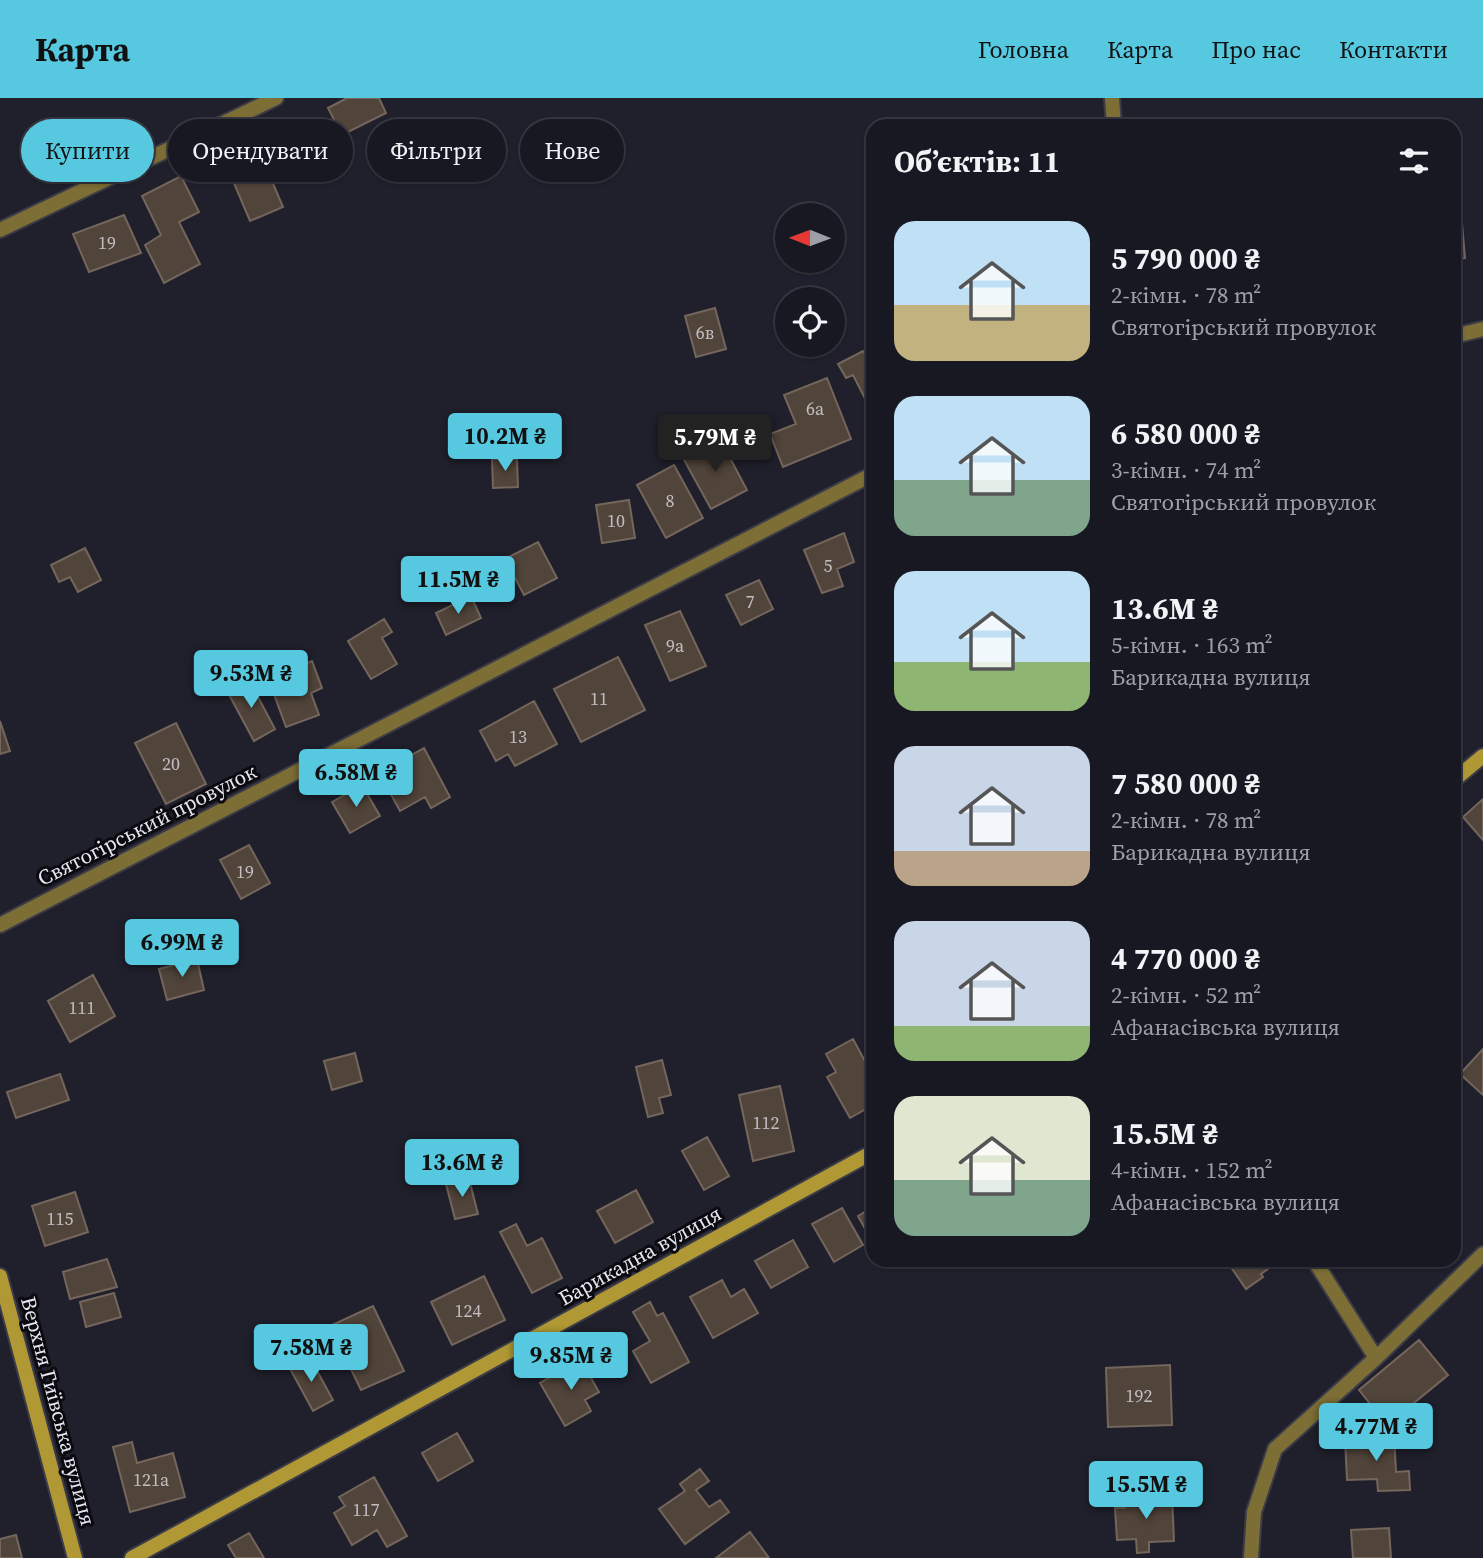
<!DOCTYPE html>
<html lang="uk">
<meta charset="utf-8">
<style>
body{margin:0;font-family:"Source Serif 4",serif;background:#21212a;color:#f1f3f6;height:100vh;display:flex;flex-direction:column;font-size:26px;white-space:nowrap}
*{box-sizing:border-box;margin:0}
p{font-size:23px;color:#9fa0a5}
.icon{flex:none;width:38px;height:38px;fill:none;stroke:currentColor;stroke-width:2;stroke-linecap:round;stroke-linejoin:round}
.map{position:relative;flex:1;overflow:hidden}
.details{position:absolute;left:866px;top:21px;width:595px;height:1148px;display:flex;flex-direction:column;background:#181822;border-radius:21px;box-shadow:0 2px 5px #0004,0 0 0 2px #363740}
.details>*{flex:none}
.guide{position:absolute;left:21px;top:21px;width:665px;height:63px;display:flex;gap:14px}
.needle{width:46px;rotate:271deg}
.controls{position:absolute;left:775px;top:105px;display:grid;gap:14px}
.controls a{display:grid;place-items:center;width:70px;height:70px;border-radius:50%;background:#181822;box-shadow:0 2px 5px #0004,0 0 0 2px #363740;font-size:35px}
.price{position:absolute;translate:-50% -60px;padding:0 16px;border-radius:7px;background:#56c9e0;color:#111;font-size:23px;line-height:46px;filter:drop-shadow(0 2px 4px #0008)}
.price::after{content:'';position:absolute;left:50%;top:42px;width:21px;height:16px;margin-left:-10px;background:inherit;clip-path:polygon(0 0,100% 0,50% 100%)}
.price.current{background:#222;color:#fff}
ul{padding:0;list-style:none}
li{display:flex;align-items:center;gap:21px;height:175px;padding:0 28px}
li span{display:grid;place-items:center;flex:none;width:196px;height:140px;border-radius:21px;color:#555}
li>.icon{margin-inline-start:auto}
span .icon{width:84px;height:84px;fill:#fffc;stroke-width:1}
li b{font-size:30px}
h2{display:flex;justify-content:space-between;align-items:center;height:84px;padding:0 28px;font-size:30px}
.tag{padding:0 24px;border-radius:32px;background:#181822;box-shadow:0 2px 5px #0004,0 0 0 2px #363740;font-size:24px;line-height:63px}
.tag.current{background:#56c9e0;color:#111}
header{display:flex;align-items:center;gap:42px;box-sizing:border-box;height:98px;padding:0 35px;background:#56c9e0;color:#111}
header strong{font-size:33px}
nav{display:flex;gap:38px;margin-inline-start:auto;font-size:24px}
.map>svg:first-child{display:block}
.building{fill:#51443a;stroke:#74665b;stroke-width:2}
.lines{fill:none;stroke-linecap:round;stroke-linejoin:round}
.street-casing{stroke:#3c3c48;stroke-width:18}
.secondary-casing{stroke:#3c3c48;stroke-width:18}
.street{stroke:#7c6e34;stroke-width:14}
.secondary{stroke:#b09934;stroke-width:14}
.labels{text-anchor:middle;stroke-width:6;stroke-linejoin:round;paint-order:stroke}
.number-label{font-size:18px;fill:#c2bec2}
.street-label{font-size:21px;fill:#e7e7f0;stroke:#0a0a10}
</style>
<header>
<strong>Карта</strong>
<nav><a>Головна</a><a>Карта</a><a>Про нас</a><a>Контакти</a></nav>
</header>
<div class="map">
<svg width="1483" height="1460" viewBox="0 0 1483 1460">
<rect width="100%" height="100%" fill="#20202d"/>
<!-- building -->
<path class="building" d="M347,0h32l7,15 -44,22 -14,-27z
M288,29l11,26 -33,14 17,40 -33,14 -28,-66z
M181,78l18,36 -20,10 21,42 -36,19 -19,-38 16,-10 -19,-39z
M1454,114h7l4,46 -11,1z
M124,117l17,38 -52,19 -16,-38z
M715,210l11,41 -30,8 -11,-41z
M863,253l10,17v46l-20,-39 -7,3 -8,-14z
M827,280l24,61 -68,28 -13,-33 26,-10 -12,-29z
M720,341l27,51 -36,19 -28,-51z
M492,361h25l1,28 -25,1z
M674,367l29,53 -37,20 -29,-53z
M629,402l6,38 -33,5 -6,-38z
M844,435l10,29 -17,7 6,17 -21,7 -18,-43z
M538,444l19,36 -33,17 -19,-36z
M85,450l16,32 -23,12 -8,-15 -11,5 -8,-17z
M759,482l14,29 -32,16 -15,-30z
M471,498l10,22 -35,17 -10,-22z
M680,513l26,55 -36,15 -25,-56z
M384,521l8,13 -10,6 15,26 -26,15 -23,-38z
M618,559l27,53 -64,32 -27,-53z
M312,563l10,27 -11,5 8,22 -33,12 -18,-49z
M249,582l26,49 -21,12 -27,-50z
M534,603l23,43 -42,22 -7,-12 -12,7 -16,-30z
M0,623l10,30 -10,3z
M176,625l30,61 -40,20 -31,-61z
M424,650l26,49 -19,11 -6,-11 -25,14 -21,-38z
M362,687l18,31 -30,17 -18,-31z
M1483,701v41l-20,-23z
M249,747l21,38 -29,16 -21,-39z
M197,861l7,31 -37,10 -8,-31z
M93,877l22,41 -45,26 -22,-41z
M853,941l20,37v29l-23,13 -23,-41 9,-5 -10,-18z
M1483,951v46l-23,-21z
M355,955l7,28 -30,9 -8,-29z
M662,962l9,35 -12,3 4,15 -15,4 -12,-50z
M60,976l9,26 -53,18 -9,-26z
M780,988l14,65 -41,10 -14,-66z
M707,1039l22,39 -25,14 -22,-39z
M469,1081l9,35 -23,5 -9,-35z
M636,1092l17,32 -38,21 -18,-32z
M75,1094l13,40 -43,14 -13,-40z
M873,1109v36l-15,-27z
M842,1110l21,37 -29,17 -22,-38z
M516,1126l11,22 15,-8 20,40 -30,15 -32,-61z
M793,1142l15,27 -37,21 -16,-27z
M107,1161l10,28 -47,12 -7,-27z
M1226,1162h45l4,4 -14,10 2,3 -17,12z
M484,1178l21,44 -53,25 -21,-43z
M722,1182l9,17 13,-8 14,24 -45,25 -23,-41z
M114,1195l7,24 -35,10 -6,-25z
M650,1204l7,14 6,-3 26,49 -38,21 -18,-32 17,-10 -17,-29z
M373,1208l31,65 -43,19 -31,-64z
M1419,1242l29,35 -61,50 -28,-35z
M309,1258l24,44 -20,11 -24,-44z
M581,1262l18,32 -14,8 6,11 -26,15 -25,-43z
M1170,1267l2,60 -64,2 -2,-59z
M457,1335l16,28 -35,20 -16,-28z
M1380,1336h14l2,38 13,-1 1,19 -32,1 -1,-12 -30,1 -2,-41 36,-2z
M132,1344l5,21 36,-10 12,44 -55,15 -17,-65z
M700,1371l9,12 -13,9 13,17 11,-7 9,12 -44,32 -26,-35 26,-18 -5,-7z
M374,1379l33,59 -20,11 -10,-17 -25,15 -18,-32 11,-7 -6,-9z
M1172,1397l2,46 -25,1v10l-12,1 -1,-14 -19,1 -2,-32h10v-10z
M1389,1430l2,30h-38l-2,-28z
M750,1434l19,26h-53z
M249,1435l15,25h-28l-8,-13z
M16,1437l6,23h-22v-19z"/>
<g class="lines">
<defs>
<path id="street" d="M1112,0l2,28
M0,132l276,-132
M1454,238l29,-7
M0,827l873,-451
M1376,1260l107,-104
M1251,1460l3,-46 21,-63 101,-91 -62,-98"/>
<path id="secondary" d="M1454,682l29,-24
M0,1178l75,282
M132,1460l741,-406"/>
</defs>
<!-- street casing -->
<use href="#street" class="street-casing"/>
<!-- secondary casing -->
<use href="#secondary" class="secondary-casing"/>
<!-- street -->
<use href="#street" class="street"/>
<!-- secondary -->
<use href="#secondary" class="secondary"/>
</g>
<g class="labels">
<!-- number labels -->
<g class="number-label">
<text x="107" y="151">19</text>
<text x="705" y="241">6в</text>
<text x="815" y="317">6а</text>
<text x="670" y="409">8</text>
<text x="616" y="429">10</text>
<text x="828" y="474">5</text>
<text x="750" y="510">7</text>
<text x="675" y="554">9а</text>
<text x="599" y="607">11</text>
<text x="518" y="645">13</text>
<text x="171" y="672">20</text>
<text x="245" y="780">19</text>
<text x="82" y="916">111</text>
<text x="766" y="1031">112</text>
<text x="60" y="1127">115</text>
<text x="468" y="1219">124</text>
<text x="1139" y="1304">192</text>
<text x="151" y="1388">121а</text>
<text x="366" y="1418">117</text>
</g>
<!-- street labels -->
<g class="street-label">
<text transform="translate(147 727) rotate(-27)" y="7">Святогірський провулок</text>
<text transform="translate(640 1158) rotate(-29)" y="7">Барикадна вулиця</text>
<text transform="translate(58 1313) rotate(75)" y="7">Верхня Гиївська вулиця</text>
</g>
</g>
</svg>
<div class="controls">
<a><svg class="needle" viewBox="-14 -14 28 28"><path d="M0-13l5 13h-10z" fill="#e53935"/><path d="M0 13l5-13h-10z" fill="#9fa0a5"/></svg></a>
<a><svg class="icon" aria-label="locate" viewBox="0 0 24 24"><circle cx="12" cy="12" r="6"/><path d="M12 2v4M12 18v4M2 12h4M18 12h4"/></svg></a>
</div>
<b class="price" style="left:505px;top:375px">10.2M ₴</b>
<b class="price current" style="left:715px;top:376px">5.79M ₴</b>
<b class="price" style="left:458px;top:518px">11.5M ₴</b>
<b class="price" style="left:251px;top:612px">9.53M ₴</b>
<b class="price" style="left:356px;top:711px">6.58M ₴</b>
<b class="price" style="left:182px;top:881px">6.99M ₴</b>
<b class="price" style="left:462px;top:1101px">13.6M ₴</b>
<b class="price" style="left:311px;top:1286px">7.58M ₴</b>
<b class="price" style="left:571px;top:1294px">9.85M ₴</b>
<b class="price" style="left:1376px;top:1365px">4.77M ₴</b>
<b class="price" style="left:1146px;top:1423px">15.5M ₴</b>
<div class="guide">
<a class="tag current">Купити</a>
<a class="tag">Орендувати</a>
<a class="tag">Фільтри</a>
<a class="tag">Нове</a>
</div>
<section class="details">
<h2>Об’єктів: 11<svg class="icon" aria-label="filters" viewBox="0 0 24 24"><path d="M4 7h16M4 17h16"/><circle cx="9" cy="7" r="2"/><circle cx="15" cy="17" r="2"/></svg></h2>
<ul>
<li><span style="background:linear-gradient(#bfe0f5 60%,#c2b280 0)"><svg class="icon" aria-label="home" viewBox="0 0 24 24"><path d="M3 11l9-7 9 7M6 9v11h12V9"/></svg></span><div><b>5 790 000 ₴</b><p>2-кімн. · 78 m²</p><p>Святогірський провулок</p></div></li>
<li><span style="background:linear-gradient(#bfe0f5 60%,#7fa58c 0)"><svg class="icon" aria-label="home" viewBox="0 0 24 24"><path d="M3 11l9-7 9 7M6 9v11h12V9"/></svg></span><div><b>6 580 000 ₴</b><p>3-кімн. · 74 m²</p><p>Святогірський провулок</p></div></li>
<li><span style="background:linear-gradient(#bfe0f5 65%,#8fb573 0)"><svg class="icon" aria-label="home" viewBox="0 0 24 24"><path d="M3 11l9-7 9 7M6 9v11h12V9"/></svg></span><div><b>13.6M ₴</b><p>5-кімн. · 163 m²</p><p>Барикадна вулиця</p></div></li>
<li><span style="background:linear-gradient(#c9d6e8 75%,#b9a48a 0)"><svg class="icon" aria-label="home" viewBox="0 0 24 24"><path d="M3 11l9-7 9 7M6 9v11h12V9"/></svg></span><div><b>7 580 000 ₴</b><p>2-кімн. · 78 m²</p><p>Барикадна вулиця</p></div></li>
<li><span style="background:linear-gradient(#c9d6e8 75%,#8fb573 0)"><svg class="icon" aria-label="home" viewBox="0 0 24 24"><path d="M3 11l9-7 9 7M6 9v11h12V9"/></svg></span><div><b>4 770 000 ₴</b><p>2-кімн. · 52 m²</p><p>Афанасівська вулиця</p></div></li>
<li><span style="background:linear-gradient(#dfe7d0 60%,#7fa58c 0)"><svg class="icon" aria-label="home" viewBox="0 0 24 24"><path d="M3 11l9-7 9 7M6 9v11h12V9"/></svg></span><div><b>15.5M ₴</b><p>4-кімн. · 152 m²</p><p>Афанасівська вулиця</p></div></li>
</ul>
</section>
</div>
